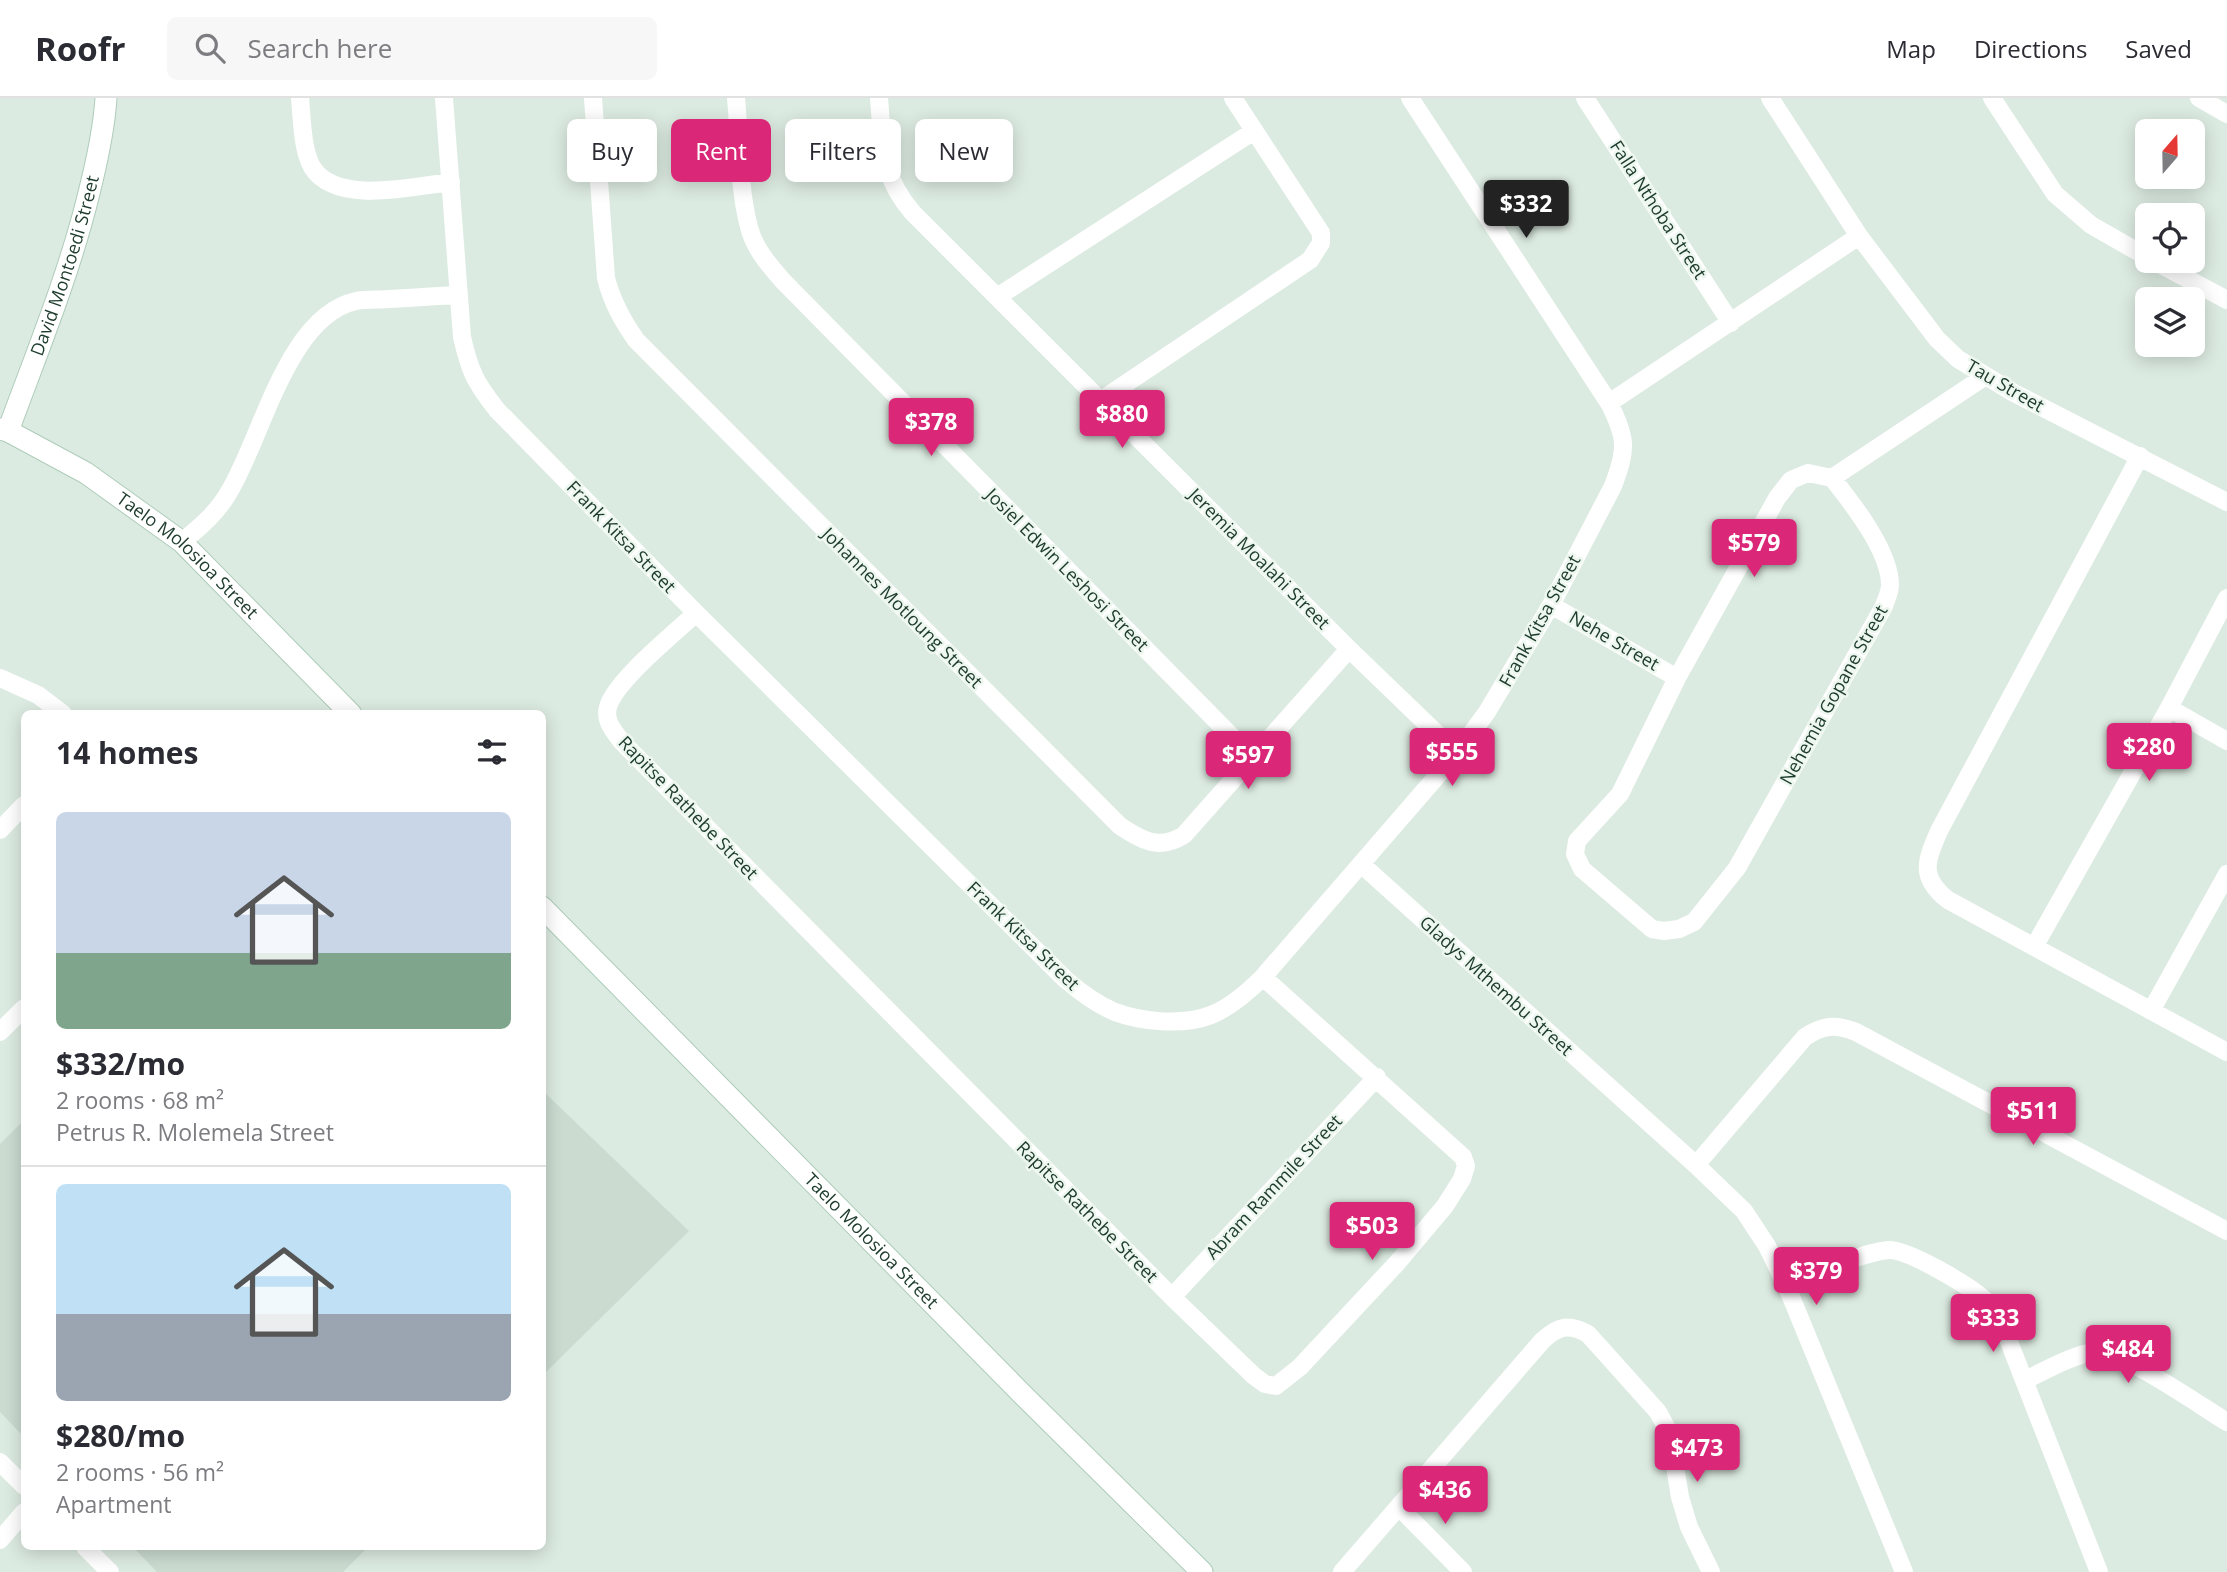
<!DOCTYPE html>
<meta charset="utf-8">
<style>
body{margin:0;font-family:"Open Sans",sans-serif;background:#f7f7f7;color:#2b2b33;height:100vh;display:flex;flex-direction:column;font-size:26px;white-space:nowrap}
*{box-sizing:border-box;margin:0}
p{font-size:23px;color:#7c7c81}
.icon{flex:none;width:38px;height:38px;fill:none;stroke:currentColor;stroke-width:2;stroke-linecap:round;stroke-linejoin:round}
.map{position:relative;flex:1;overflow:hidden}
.sheet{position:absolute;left:21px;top:612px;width:525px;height:840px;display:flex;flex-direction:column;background:#fff;border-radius:10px;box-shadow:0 4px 18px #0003}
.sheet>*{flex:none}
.guide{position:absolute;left:567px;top:21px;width:665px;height:63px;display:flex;gap:14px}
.needle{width:46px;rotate:20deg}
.buttons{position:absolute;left:2135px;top:21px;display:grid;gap:14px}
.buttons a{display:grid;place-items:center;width:70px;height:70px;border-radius:10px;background:#fff;box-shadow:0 4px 18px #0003;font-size:35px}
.price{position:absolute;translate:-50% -60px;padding:0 16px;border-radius:7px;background:#db2777;color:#fff;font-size:23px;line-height:46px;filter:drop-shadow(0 2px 4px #0008)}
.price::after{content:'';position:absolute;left:50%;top:42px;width:21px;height:16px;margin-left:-10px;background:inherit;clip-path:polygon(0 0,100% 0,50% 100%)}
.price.active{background:#222;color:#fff}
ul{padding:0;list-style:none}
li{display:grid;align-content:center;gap:14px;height:371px;padding:0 35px}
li+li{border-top:2px solid #e1e1e2}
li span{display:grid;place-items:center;height:217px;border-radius:10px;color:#555}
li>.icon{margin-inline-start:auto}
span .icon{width:126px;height:126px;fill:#fffc;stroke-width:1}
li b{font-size:30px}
h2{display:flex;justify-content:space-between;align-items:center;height:84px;padding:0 35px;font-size:30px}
.pill{padding:0 24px;border-radius:10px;background:#fff;box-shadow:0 4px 18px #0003;font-size:24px;line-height:63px}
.pill.active{background:#db2777;color:#fff}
header{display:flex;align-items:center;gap:42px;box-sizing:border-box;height:98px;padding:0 35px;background:#fff;border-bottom:2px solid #e1e1e2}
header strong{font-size:33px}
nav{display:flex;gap:38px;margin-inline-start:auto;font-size:24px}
.search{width:490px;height:63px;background:#f7f7f7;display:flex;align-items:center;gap:18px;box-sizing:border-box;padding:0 24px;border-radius:10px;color:#7c7c81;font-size:26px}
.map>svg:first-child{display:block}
.built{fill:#cbdbd0}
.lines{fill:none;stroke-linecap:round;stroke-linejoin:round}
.secondary-casing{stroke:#aeccba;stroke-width:23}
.street{stroke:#fff;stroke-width:18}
.secondary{stroke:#fff;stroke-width:21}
.labels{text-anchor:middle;stroke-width:5;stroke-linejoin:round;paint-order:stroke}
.street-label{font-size:18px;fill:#1d3b2c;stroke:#edf7f0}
</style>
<header>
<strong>Roofr</strong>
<div class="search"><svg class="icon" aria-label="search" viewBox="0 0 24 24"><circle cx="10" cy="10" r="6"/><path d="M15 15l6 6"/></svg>Search here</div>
<nav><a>Map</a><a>Directions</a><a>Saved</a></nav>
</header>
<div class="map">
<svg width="2227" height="1474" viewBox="0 0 2227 1474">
<rect width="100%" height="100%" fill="#dcebe1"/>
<!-- built -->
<path class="built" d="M543,993l146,140 -146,144h-1z
M24,1022v317l-24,-25v-268z
M133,1449h235l-25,25h-186z"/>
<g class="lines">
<defs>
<g id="secondary">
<path id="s1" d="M0,331l8,2 78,42 96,69 169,172"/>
<path id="s2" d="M8,333c29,-79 61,-156 81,-238 8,-32 15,-63 17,-95"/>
<path id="s3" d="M542,809l478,485 182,180"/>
</g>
</defs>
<!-- secondary casing -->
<use href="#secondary" class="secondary-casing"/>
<!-- street -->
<path class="street" d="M300,0c2,20 2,51 12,69 24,39 102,19 139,15
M444,0l18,239c8,35 13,45 35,73l199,203 369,366c15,13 31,25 50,33 27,10 68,14 96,3 20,-8 37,-23 52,-38l194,-224 30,-41 64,-107 62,-119c14,-37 14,-48 -4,-83l-199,-305
M593,0l13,180c6,24 16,42 30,62l484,486c21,14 39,25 64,9l165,-186
M736,0c4,42 2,88 13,129 5,21 20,38 34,54l469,476
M879,0c4,47 1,77 34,115l436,436 108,104
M1585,0l146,225
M1770,0l89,138 78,103 21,20 56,34 213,109
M1992,0l63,96 36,31 56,32
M2199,0l28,16
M2154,163l73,39
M997,199l257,-166
M1100,303l210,-141 11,-17v-10l-88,-135
M1609,305l250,-167
M2140,358l-201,375c-13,30 -20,46 9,69l279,152
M1808,375l24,5c20,25 58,73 58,107 0,7 -4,15 -6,21l-147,262 -43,54 -15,7 -15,2 -12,-2 -70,-60 -7,-15 2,-13 43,-47 57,-116 100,-180 14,-18z
M1832,380l152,-101
M182,444c18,-15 35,-29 47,-50 33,-54 58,-176 127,-191 10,-2 22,-1 32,-2 23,-1 47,-3 70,-4
M1551,507l126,73
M696,515c-22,21 -81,68 -88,94 -4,14 6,24 13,34l551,556 82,79 11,8 11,2 24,-19 97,-104 48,-57 17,-27 4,-13 -3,-9 -200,-180
M0,580l38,17 25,19
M2169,610l58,33
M0,732l24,-25
M1361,766l335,301 48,46 23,35 20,41 117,285
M2034,849l135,-239 58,-110
M2151,913l76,-137
M0,934l24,-24
M1696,1067l109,-128c18,-12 30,-13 51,-5l371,199
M1787,1189c28,-12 72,-34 101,-37 20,-1 84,37 99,52 8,8 12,17 17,27l95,243
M1172,1199l205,-220
M2025,1282c22,-10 46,-25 70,-28 25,-3 107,55 132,70
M0,1364l24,24
M1399,1409l64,65
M0,1442l24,-28
M85,1449l25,25
M1342,1474l200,-231c16,-15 27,-18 46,-7l70,78 8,15 5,15 9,55 9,30 22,45"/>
<!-- secondary -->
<use href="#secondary" class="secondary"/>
</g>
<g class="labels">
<!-- street labels -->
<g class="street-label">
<text transform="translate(1658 112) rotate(57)" y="6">Falla Nthoba Street</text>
<text dy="6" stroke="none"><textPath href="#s2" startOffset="175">David Montoedi Street</textPath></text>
<text transform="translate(2005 288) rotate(30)" y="6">Tau Street</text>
<text transform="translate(621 439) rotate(46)" y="6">Frank Kitsa Street</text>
<text dy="6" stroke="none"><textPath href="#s1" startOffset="228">Taelo Molosioa Street</textPath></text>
<text transform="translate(1259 461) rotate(45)" y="6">Jeremia Moalahi Street</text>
<text transform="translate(1067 472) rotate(45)" y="6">Josiel Edwin Leshosi Street</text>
<text transform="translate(902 510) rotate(45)" y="6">Johannes Motloung Street</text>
<text transform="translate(1540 523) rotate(-61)" y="6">Frank Kitsa Street</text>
<text transform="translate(1614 543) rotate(30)" y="6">Nehe Street</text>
<text transform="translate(1834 597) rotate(-61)" y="6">Nehemia Gopane Street</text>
<text transform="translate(688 710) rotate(46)" y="6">Rapitse Rathebe Street</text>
<text transform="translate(1023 838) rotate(44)" y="6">Frank Kitsa Street</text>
<text transform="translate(1496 888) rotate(42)" y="6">Gladys Mthembu Street</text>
<text transform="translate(1274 1089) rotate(-47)" y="6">Abram Rammile Street</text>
<text transform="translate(1087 1114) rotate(45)" y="6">Rapitse Rathebe Street</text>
<text dy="6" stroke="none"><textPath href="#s3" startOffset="469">Taelo Molosioa Street</textPath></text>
</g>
</g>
</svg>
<div class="buttons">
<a><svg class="needle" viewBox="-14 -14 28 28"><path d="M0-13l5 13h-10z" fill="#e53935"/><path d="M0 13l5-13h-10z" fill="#7c7c81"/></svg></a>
<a><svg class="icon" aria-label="locate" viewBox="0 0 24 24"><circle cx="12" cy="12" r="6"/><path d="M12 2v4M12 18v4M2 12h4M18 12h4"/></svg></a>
<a><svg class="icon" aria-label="layers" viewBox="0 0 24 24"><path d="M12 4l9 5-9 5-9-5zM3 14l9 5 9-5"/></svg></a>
</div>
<b class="price active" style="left:1526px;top:142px">$332</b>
<b class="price" style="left:1122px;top:352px">$880</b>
<b class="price" style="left:931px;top:360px">$378</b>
<b class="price" style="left:1754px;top:481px">$579</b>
<b class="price" style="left:2149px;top:685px">$280</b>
<b class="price" style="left:1452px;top:690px">$555</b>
<b class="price" style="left:1248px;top:693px">$597</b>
<b class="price" style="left:2033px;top:1049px">$511</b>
<b class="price" style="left:1372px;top:1164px">$503</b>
<b class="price" style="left:1816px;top:1209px">$379</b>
<b class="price" style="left:1993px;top:1256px">$333</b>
<b class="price" style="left:2128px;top:1287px">$484</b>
<b class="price" style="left:1697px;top:1386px">$473</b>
<b class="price" style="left:1445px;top:1428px">$436</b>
<div class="guide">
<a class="pill">Buy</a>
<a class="pill active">Rent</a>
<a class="pill">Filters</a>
<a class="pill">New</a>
</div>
<section class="sheet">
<h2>14 homes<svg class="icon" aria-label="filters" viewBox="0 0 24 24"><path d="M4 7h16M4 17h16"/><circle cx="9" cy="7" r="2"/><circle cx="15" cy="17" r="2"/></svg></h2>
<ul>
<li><span style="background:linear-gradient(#c9d6e8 65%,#7fa58c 0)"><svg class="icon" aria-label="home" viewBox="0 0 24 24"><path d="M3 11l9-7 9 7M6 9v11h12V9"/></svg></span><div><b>$332/mo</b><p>2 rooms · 68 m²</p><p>Petrus R. Molemela Street</p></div></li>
<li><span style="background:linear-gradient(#bfe0f5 60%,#9aa5b1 0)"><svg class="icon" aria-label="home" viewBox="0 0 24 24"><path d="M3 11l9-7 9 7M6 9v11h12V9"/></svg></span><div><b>$280/mo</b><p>2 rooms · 56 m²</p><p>Apartment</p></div></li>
</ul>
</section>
</div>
